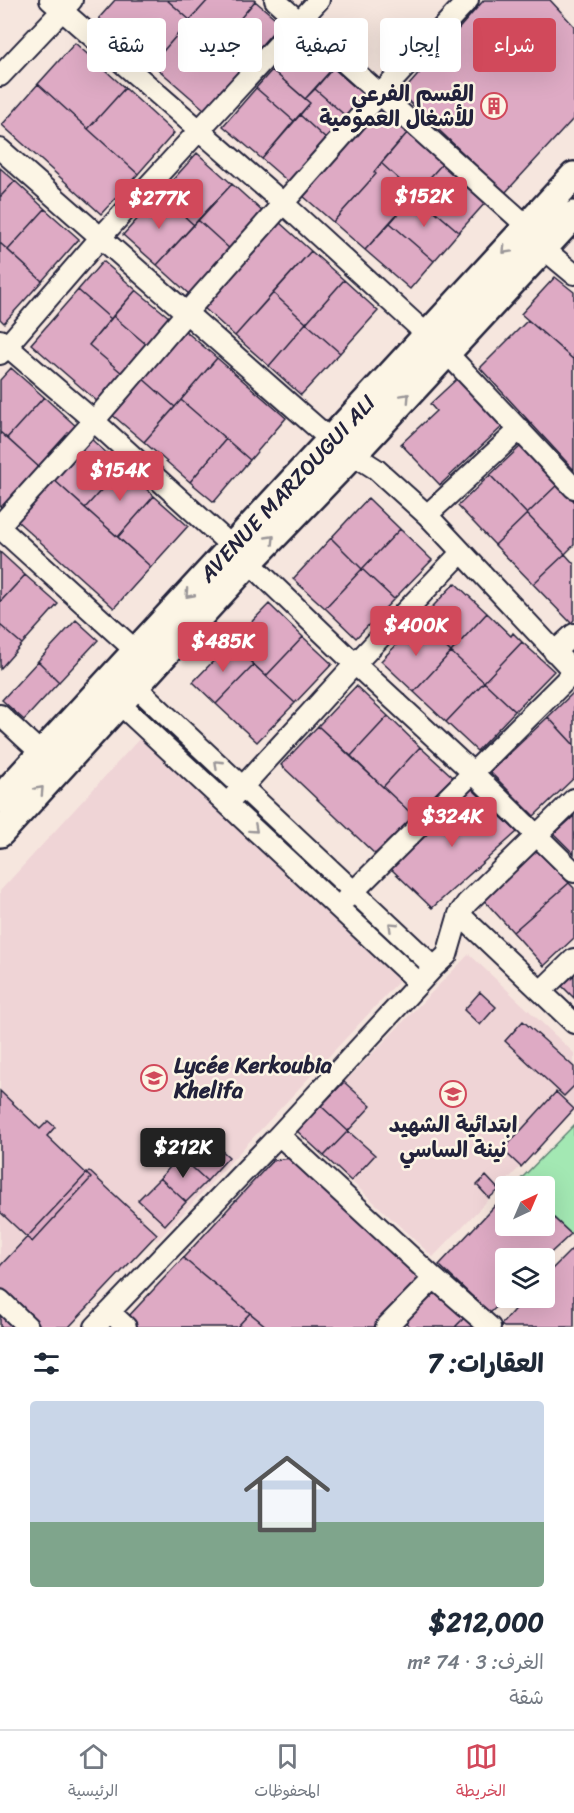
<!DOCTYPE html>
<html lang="ar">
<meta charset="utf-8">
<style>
body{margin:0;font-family:Sriracha,"Playpen Sans Arabic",sans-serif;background:#f6f6f7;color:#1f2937;direction:rtl;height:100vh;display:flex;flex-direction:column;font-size:22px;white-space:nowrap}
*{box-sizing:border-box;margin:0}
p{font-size:20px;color:#747a83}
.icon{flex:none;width:33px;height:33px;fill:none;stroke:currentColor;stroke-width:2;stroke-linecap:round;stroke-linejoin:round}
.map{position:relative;height:1327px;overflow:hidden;direction:ltr}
.side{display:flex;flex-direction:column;background:#fff;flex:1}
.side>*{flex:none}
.banner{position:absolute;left:18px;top:18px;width:538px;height:54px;direction:rtl;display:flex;gap:12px}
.needle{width:39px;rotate:44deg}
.tools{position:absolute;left:495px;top:1176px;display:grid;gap:12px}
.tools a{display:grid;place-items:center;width:60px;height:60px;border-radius:6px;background:#fff;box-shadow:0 6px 24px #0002;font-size:30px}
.price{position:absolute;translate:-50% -51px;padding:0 14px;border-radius:6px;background:#d1495b;color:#fff;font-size:20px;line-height:39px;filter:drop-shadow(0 2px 3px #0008)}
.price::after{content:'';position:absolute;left:50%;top:36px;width:18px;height:14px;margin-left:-9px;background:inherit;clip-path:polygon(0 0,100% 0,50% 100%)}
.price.current{background:#222;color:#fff}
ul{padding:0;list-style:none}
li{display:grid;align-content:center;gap:12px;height:318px;padding:0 30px}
li span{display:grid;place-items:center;height:186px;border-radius:6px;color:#555}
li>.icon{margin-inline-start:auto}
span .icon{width:108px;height:108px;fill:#fffc;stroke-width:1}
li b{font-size:26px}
h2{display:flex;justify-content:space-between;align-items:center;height:72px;padding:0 30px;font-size:26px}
.chip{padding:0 21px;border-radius:6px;background:#fff;box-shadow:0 6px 24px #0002;font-size:21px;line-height:54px}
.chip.current{background:#d1495b;color:#fff}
.tab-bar{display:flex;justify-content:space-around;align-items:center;height:84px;border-top:2px solid #e0e1e3;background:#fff;font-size:16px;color:#747a83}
.tab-bar a{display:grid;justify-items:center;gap:3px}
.tab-bar .current{color:#d1495b}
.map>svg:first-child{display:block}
.built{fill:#efd4d6}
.green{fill:#a3e8b3;stroke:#628577;stroke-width:1.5}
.building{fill:#deaac4;stroke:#22223b;stroke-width:1.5}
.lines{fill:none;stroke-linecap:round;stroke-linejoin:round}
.minor-casing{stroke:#22223b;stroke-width:24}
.secondary-casing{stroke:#22223b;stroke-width:32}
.minor{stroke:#fcf5e5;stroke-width:20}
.secondary{stroke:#fcf5e5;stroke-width:27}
.oneway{stroke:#9a9698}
.labels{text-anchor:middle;stroke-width:5;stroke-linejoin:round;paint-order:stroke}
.poi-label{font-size:22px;font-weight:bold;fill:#22223b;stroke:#fcf5e5;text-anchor:end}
.street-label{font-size:22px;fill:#22223b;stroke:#fcf5e5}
</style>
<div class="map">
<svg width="574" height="1327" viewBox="0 0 574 1327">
<rect width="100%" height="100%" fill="#f6e6de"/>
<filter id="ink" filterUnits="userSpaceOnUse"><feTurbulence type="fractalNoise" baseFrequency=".0167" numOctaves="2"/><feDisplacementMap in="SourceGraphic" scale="12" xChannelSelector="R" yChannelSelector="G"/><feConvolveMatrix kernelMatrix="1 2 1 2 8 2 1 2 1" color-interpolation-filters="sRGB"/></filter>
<g filter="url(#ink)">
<!-- built -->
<path class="built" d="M141,737l258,244 -242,260 -71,-65 -86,96v-381z
M469,954l105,99v58l-141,146 -136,-126z"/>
<!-- green -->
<path class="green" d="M574,1125v105l-3,4 -26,-25 -1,-23h-23l-4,-3z"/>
<!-- building -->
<path class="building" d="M115,0h52l23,20 -38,44 -53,-46z
M167,0h41l-18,20z
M208,0h47v1l-37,44 -28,-25z
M484,0h66l24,26v92l-69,75 -104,-99z
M255,1l26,22 -38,43 -25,-21z
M190,20l53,46 -38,44 -53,-46z
M299,39l34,29 -28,31 -33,-29z
M75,43l50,45 -37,41 -50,-45z
M333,68l33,29 -18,21 -33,-29z
M272,70l38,33 -16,18 -38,-33z
M38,84l100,90 -37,40 -99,-89z
M125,88l49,45 -36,41 -50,-45z
M256,88l38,33 -32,38 -39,-33z
M315,89l33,29 -20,23 -28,-26 10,-12 -5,-4z
M379,109l28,24 -33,39 2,2 -43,48 -30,-26z
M300,115l28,26 -37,43 -29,-25z
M407,133l35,31 -27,30 -34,-31z
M197,153l35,31 -38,41 -34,-31z
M381,163l34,31 -50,56 -32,-28 43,-48 -2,-2z
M442,164l44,38 -27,30 -44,-38z
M0,168l15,13 -15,16z
M15,181l30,28 -37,41 -8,-7v-46z
M232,184l32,29 -33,37 -33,-30z
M160,194l34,31 -37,40 -34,-30z
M415,194l44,38 -25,29 -44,-38z
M45,209l34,30 -37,42 -34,-31z
M198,220l33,30 -41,45 -33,-30z
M279,222l32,29 -76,85 -32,-29z
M390,223l44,38 -24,28 -45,-39z
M0,243l42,38 -38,42 -4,-4z
M311,251l33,29 -38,43 -33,-30z
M103,261l33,29 -25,29 -33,-29z
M555,277l19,15v68l-53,-46z
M344,280l34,31 -38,42 -34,-30z
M78,290l33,29 -22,26 33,28 -24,29 -67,-58z
M136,290l34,28 -23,27 -34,-29z
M273,293l33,30 -37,43 -34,-30z
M113,316l34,29 -25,28 -33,-28z
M528,320l46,40v110l-94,-102z
M306,323l34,30 -39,42 -32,-29z
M183,329l34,29 -42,49 -34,-30z
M217,358l69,60 -36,42 -69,-60z
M11,368l33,29 -37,41 -7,-6v-52z
M141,377l34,30 -31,35 -34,-29z
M459,377l45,48 -64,60 -39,-41 35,-33 -6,-7z
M44,397l33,30 -37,41 -33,-30z
M181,400l45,39 -36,43 -46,-40z
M0,432l40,36 -36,41 -4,-3z
M90,438l32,29 -37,41 -32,-29z
M226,439l24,21 -36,42 -24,-20z
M522,445l36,39 -31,30 -37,-39z
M122,467l32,29 -36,41 -33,-29z
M490,475l37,39 -32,31 -37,-39z
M53,479l98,88 -37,41 -98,-88z
M558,484l16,17v44l-9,9 -38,-40z
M154,496l34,30 -37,41 -33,-30z
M368,498l32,31 -38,40 -31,-31z
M527,514l38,40 -32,30 -38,-39z
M400,529l32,31 -38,39 -32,-30z
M331,538l31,31 -37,39 -32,-29z
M0,552l25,23 -25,27z
M565,554l9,10v56l-3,3 -38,-39z
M362,569l32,30 -38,39 -31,-30z
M25,575l33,29 -36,40 -22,-19v-23z
M455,583l32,30 -36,39 -33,-30z
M269,604l34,33 -37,39 -35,-33z
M487,613l24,23 2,-3 9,9 -38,40 -33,-30z
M76,620l22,20 -39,42 -21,-21z
M418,622l33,30 -37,40 -33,-31z
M0,625l22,19 -22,25z
M303,637l29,27 -37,39 -29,-27z
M522,642l32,29 -39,40 -31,-29z
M231,643l23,22 -38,39 -23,-22z
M451,652l33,30 -38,40 -32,-30z
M38,661l21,21 -35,38 -22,-20z
M254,665l41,38 -38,39 -41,-38z
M484,682l31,29 -38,40 -31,-29z
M356,686l32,30 -37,40 -33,-30z
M574,692v53l-26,-28z
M388,716l32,31 -37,40 -32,-31z
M548,717l26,28v33l-40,38 -44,-44z
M318,726l96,90 -39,38 -94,-89z
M420,747l33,30 -39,39 -31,-29z
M471,788l46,44 -85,76 -44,-42z
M574,816v38l-20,-20z
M537,851l32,32 -56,49 -31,-34z
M569,883l5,5v50l-30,28 -31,-34z
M574,975v23l-12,-12z
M480,992l16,15 -16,18 -16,-15z
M523,1021l51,46v19l-10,10 -59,-55z
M344,1082l27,24 -23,25 -27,-25z
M0,1091l40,38 8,-8 7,6 -8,9 44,42 -59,64 -32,-30z
M556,1092l18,17 -53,58 -18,-17z
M321,1106l27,25 -24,25 -27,-25z
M348,1131l27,24 -24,26 -27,-25z
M202,1133l27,24 -22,24 -27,-25z
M180,1156l27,25 -21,21 -26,-24z
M293,1158l129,120 -48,49h-107l-84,-69 90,-98z
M89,1171l68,63 -88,93h-27l-42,-38v-23z
M486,1176l13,14 -10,8 -12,-13z
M160,1178l26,24 -21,23 -27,-25z
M506,1194v32h38v-17l27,25 -27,25 -38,-1v40l-16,15 -51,-48z
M574,1247v80h-70l-3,-2 23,-27h20v-21z
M183,1258l67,55 -13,14h-99l-11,-9z
M433,1292l32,25 -10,10h-44l-7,-6z
M250,1313l17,14h-30z
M0,1314l14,13h-14z
M465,1317l13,10h-23z"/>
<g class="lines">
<defs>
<path id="minor" d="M50,0l234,204 163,149 127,135
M275,0l253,227 16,22 30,25
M0,76l72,-76
M0,149l332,292 44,28 51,46 147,157
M0,340l94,81 155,141 106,102 117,108 102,100
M0,354l101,-117 218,-237
M427,515l93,-86
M0,525l94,-104 93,-109 183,-207 98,-105
M0,528l136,123
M554,652l20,-18
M135,686l299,281
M109,694l310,289
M0,715l42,39
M234,796l121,-132 106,-111
M574,799l-107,104 -8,11 115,109
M346,899l228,-227
M541,991l33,-32
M279,1135l155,143 56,49
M0,1300l28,27
M110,1312l16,15
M95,1327l184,-192 155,-168 13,-12 12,-41
M386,1327l48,-49"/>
<path id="secondary" d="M0,799l574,-623
M0,833l249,-271 104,-108 221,-239"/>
</defs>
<!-- minor casing -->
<use href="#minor" class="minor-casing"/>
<!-- secondary casing -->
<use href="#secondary" class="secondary-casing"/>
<!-- minor -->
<use href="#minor" class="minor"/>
<!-- secondary -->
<use href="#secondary" class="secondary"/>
</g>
<!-- one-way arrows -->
<defs><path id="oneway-chevron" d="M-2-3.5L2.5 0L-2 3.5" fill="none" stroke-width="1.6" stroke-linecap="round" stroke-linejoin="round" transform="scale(1.5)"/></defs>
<g class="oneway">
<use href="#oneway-chevron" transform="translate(506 250) rotate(133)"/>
<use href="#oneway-chevron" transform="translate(406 397) rotate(-47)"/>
<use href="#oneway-chevron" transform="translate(271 539) rotate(-46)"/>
<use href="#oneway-chevron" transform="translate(189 594) rotate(132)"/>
<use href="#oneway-chevron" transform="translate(218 764) rotate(-136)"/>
<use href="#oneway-chevron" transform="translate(40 790) rotate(-47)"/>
<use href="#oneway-chevron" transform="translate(254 829) rotate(42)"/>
<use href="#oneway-chevron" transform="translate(392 926) rotate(-136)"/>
</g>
</g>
<!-- icons -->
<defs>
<symbol id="building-ring" viewBox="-11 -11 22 22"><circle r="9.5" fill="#fcf5e5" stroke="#d1495b" stroke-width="1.5"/><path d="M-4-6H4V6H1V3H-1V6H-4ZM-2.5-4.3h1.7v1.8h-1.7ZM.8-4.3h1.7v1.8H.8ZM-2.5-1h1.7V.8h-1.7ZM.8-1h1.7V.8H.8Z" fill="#d1495b"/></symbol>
<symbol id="school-ring" viewBox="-11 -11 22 22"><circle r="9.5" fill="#fcf5e5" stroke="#d1495b" stroke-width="1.5"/><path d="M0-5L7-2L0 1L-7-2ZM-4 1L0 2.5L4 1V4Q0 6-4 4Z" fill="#d1495b"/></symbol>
</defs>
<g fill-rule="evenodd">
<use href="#building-ring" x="479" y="91" width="30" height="30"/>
<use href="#school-ring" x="139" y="1063" width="30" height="30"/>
<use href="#school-ring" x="438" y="1079" width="30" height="30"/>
</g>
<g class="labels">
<!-- poi labels -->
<g class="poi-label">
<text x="474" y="101">القسم الفرعي<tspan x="474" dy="25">للأشغال العمومية</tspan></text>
<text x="174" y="1073" text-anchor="start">Lycée Kerkoubia<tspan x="174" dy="25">Khelifa</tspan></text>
<text x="453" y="1132" text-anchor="middle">ابتدائية الشهيد<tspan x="453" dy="25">نينة الساسي</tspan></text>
</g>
<!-- street labels -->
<g class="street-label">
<text transform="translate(287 488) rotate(-47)" y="8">AVENUE MARZOUGUI ALI</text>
</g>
</g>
</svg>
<div class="tools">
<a><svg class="needle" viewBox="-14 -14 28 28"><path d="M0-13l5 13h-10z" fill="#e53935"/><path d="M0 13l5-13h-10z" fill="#747a83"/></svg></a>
<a><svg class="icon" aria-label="layers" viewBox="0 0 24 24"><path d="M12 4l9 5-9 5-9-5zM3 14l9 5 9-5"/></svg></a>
</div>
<b class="price" style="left:424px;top:228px">$152K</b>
<b class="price" style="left:159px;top:230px">$277K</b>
<b class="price" style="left:120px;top:502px">$154K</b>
<b class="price" style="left:416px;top:657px">$400K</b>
<b class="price" style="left:223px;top:673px">$485K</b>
<b class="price" style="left:452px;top:848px">$324K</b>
<b class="price current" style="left:183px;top:1179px">$212K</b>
<div class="banner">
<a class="chip current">شراء</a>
<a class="chip">إيجار</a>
<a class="chip">تصفية</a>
<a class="chip">جديد</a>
<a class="chip">شقة</a>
</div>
</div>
<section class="side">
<h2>العقارات: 7<svg class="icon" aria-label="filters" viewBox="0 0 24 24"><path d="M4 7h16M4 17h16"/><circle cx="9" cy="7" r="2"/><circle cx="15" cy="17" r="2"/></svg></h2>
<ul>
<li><span style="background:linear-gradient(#c9d6e8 65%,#7fa58c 0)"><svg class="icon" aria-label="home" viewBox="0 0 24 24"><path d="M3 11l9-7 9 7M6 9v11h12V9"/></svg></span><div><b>$212,000</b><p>الغرف: 3 · 74 m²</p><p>شقة</p></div></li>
</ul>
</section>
<nav class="tab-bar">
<a class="current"><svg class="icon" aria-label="map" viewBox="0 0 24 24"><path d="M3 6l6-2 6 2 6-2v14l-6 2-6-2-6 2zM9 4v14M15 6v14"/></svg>الخريطة</a>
<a><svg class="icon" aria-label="saved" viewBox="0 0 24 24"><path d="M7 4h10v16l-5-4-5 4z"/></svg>المحفوظات</a>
<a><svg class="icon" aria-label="home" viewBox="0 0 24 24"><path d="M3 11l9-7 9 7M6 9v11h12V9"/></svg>الرئيسية</a>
</nav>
